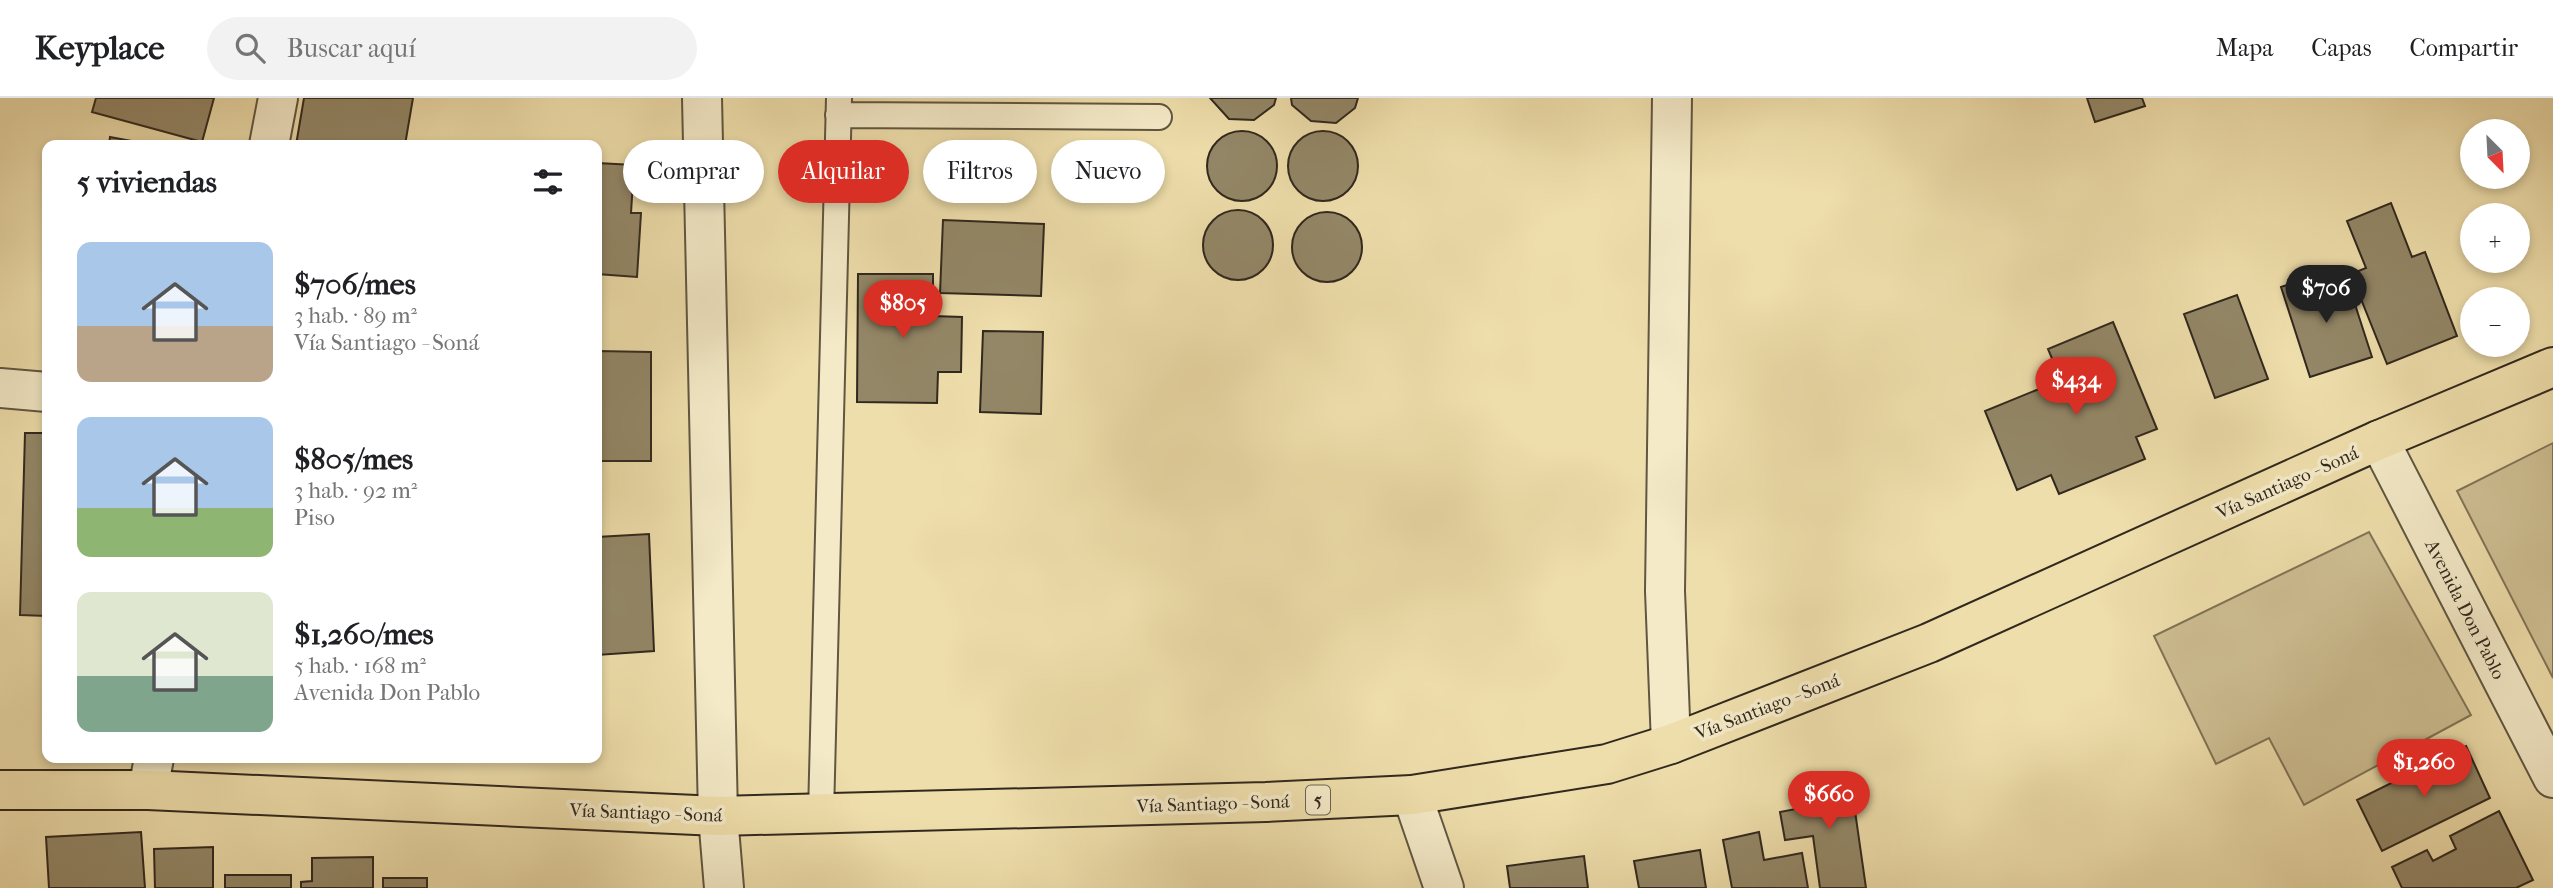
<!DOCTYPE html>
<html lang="es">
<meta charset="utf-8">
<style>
body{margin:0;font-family:"IM FELL French Canon",serif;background:#f2f2f2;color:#202124;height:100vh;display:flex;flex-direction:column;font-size:26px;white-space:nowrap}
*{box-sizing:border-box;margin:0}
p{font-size:23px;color:#757577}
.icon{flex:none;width:38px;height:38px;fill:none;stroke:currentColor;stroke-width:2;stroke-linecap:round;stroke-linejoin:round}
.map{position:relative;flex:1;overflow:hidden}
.drawer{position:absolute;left:42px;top:42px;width:560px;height:623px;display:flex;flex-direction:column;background:#fff;border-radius:14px;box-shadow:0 4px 10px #0003}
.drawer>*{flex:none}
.top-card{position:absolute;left:623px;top:42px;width:665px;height:63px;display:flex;gap:14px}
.needle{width:46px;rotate:156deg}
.buttons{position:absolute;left:2460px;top:21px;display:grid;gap:14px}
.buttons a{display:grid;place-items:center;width:70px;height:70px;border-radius:50%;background:#fff;box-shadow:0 4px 10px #0003;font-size:35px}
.price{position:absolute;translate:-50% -60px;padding:0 16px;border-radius:24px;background:#d93025;color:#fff;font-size:23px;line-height:46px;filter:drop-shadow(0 2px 4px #0008)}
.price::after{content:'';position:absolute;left:50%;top:42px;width:21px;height:16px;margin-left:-10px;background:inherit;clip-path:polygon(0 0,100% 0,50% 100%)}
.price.active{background:#222;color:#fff}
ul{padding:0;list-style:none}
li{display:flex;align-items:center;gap:21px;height:175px;padding:0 35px}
li span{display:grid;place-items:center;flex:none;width:196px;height:140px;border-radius:14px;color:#555}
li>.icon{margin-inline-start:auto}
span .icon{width:84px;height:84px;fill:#fffc;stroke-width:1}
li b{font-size:30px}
h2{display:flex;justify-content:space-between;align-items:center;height:84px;padding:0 35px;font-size:30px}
.pill{padding:0 24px;border-radius:32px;background:#fff;box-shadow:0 4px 10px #0003;font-size:24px;line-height:63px}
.pill.active{background:#d93025;color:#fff}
header{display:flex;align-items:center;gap:42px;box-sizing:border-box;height:98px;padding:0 35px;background:#fff;border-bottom:2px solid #e0e0e0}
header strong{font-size:33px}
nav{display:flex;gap:38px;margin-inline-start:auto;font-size:24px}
.search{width:490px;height:63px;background:#f2f2f2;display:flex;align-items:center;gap:18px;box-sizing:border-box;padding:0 24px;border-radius:38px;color:#757577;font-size:26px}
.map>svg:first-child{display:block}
.green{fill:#cebf93;stroke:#807458;stroke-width:2}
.building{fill:#938767;stroke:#31281e;stroke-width:2}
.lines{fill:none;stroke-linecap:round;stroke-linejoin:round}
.service-casing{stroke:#605641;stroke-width:28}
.minor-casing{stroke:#605641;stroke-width:42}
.primary-casing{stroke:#31281e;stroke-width:42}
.service{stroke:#f4eac8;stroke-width:24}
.minor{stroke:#f4eac8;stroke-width:38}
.primary{stroke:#eedeab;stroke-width:38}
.labels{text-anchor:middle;stroke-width:7;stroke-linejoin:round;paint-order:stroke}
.shield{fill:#f4eac8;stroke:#6c6251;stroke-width:2}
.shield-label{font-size:18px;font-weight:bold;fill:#31281e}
.street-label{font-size:19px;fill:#31281e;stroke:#f4eac8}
</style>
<header>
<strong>Keyplace</strong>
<div class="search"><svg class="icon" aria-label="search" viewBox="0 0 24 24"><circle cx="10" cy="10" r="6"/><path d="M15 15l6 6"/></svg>Buscar aquí</div>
<nav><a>Mapa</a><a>Capas</a><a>Compartir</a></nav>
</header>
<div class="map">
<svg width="2553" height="790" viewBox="0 0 2553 790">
<rect width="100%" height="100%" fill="#eedeab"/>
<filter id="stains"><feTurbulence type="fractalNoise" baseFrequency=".00286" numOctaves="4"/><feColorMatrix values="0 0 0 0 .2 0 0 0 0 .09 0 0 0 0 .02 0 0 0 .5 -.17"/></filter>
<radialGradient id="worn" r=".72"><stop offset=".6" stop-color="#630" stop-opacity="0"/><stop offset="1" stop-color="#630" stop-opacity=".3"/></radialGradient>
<!-- green -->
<path class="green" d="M2553,345v235l-96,-187z
M2369,434l102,183 -167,90 -35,-67 -53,26 -62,-128z"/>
<!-- building -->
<path class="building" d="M96,0h118l-12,44 -110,-30z
M304,0h109l-8,47h-109z
M1210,0h66l-2,7 -20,15 -25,-1z
M1291,0h67l-3,10 -19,15 -25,-2 -19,-16z
M2087,0h55l3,8 -50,16z
M1288 68a35 35 0 1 1 70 0a35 35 0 1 1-70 0Z
M1207 68a35 35 0 1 1 70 0a35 35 0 1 1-70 0Z
M110,39l43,8h-44z
M597,65l37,2 -3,48h10l-4,64 -40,-3z
M2391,105l21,54 13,-5 32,84 -70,28 -36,-90 15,-6 -19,-47z
M1203 147a35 35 0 1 1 70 0a35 35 0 1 1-70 0Z
M1292 149a35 35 0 1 1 70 0a35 35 0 1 1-70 0Z
M943,122l101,4 -3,72 -101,-3z
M2328,174l7,22 15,-5 22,68 -62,20 -29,-90z
M858,176h75v42l29,1 -1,55h-23l-1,31 -80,-1z
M2237,197l31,84 -53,19 -31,-84z
M2113,224l44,107 -21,8 9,22 -86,35 -8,-19 -34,15 -32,-79 76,-31 -13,-31z
M983,233l60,1 -2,82 -61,-2z
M597,253l54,1v109h-54z
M25,335h22v183l-27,-1z
M649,436l5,117 -57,4v-118z
M2466,648l24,52 -108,53 -25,-51z
M1850,678l16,112h-46l-7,-52 -28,4 -5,-28 21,-4 -3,-24z
M2499,713l34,69 -17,8h-114l-10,-21 35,-17 6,11 23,-12 -6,-13z
M141,734l4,56h-96l-3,-51z
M1759,734l5,28 38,-7 6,35h-76l-9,-48z
M213,749v41h-58l-1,-39z
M1700,752l6,38h-67l-5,-27z
M1584,758l4,32h-78l-3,-22z
M373,759v31h-72v-6l11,-1v-23z
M225,777h66v13h-66z
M383,780h44v10h-44z"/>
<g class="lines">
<defs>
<path id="service" d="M838,17l321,2
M821,716l18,-716"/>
<path id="minor" d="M702,0l16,718 6,72
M269,47l9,-47
M0,290l47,4
M2379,342l174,338
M1671,646l-6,-153 7,-493
M148,692l6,-32
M1412,697l32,93"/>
<path id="primary" d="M0,692h148l570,26 548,-14 146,-7 195,-31 64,-20 258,-101 450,-203 174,-73"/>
</defs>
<!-- service casing -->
<use href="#service" class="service-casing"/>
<!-- minor casing -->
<use href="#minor" class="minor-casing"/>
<!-- primary casing -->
<use href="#primary" class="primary-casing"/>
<!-- service -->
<use href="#service" class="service"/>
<!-- minor -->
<use href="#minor" class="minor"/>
<!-- primary -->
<use href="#primary" class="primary"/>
</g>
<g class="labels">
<!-- shield labels -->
<rect class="shield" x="1306" y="687.5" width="24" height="29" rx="5"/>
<g class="shield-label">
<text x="1318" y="708">5</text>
</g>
<!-- street labels -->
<g class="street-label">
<text transform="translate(2287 384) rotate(-24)" y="7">Vía Santiago - Soná</text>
<text transform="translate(2466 511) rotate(63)" y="7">Avenida Don Pablo</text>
<text transform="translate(1767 608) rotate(-21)" y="7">Vía Santiago - Soná</text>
<text transform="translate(1213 705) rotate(-2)" y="7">Vía Santiago - Soná</text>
<text transform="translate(646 714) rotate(2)" y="7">Vía Santiago - Soná</text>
</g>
</g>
<rect width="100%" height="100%" filter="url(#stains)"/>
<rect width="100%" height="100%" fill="url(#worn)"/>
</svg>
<div class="buttons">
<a><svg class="needle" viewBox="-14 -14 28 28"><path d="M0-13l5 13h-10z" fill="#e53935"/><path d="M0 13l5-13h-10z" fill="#757577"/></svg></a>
<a>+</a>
<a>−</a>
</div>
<b class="price active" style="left:2326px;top:227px">$706</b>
<b class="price" style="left:903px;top:242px">$805</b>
<b class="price" style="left:2076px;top:319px">$434</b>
<b class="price" style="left:2424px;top:701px">$1,260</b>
<b class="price" style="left:1829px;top:733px">$660</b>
<div class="top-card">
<a class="pill">Comprar</a>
<a class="pill active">Alquilar</a>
<a class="pill">Filtros</a>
<a class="pill">Nuevo</a>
</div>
<section class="drawer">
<h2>5 viviendas<svg class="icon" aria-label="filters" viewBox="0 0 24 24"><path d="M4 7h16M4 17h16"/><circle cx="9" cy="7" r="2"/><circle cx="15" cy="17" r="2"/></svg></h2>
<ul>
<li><span style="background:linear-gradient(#a9c7e8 60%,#b9a48a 0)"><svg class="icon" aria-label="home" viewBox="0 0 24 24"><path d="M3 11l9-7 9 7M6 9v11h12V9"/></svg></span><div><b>$706/mes</b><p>3 hab. · 89 m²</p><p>Vía Santiago - Soná</p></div></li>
<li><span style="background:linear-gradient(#a9c7e8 65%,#8fb573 0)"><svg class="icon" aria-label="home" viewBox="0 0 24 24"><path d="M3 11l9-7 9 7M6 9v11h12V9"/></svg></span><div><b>$805/mes</b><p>3 hab. · 92 m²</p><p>Piso</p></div></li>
<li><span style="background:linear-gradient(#dfe7d0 60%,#7fa58c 0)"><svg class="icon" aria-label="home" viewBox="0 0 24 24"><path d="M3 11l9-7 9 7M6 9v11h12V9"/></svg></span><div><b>$1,260/mes</b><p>5 hab. · 168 m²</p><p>Avenida Don Pablo</p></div></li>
</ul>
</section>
</div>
